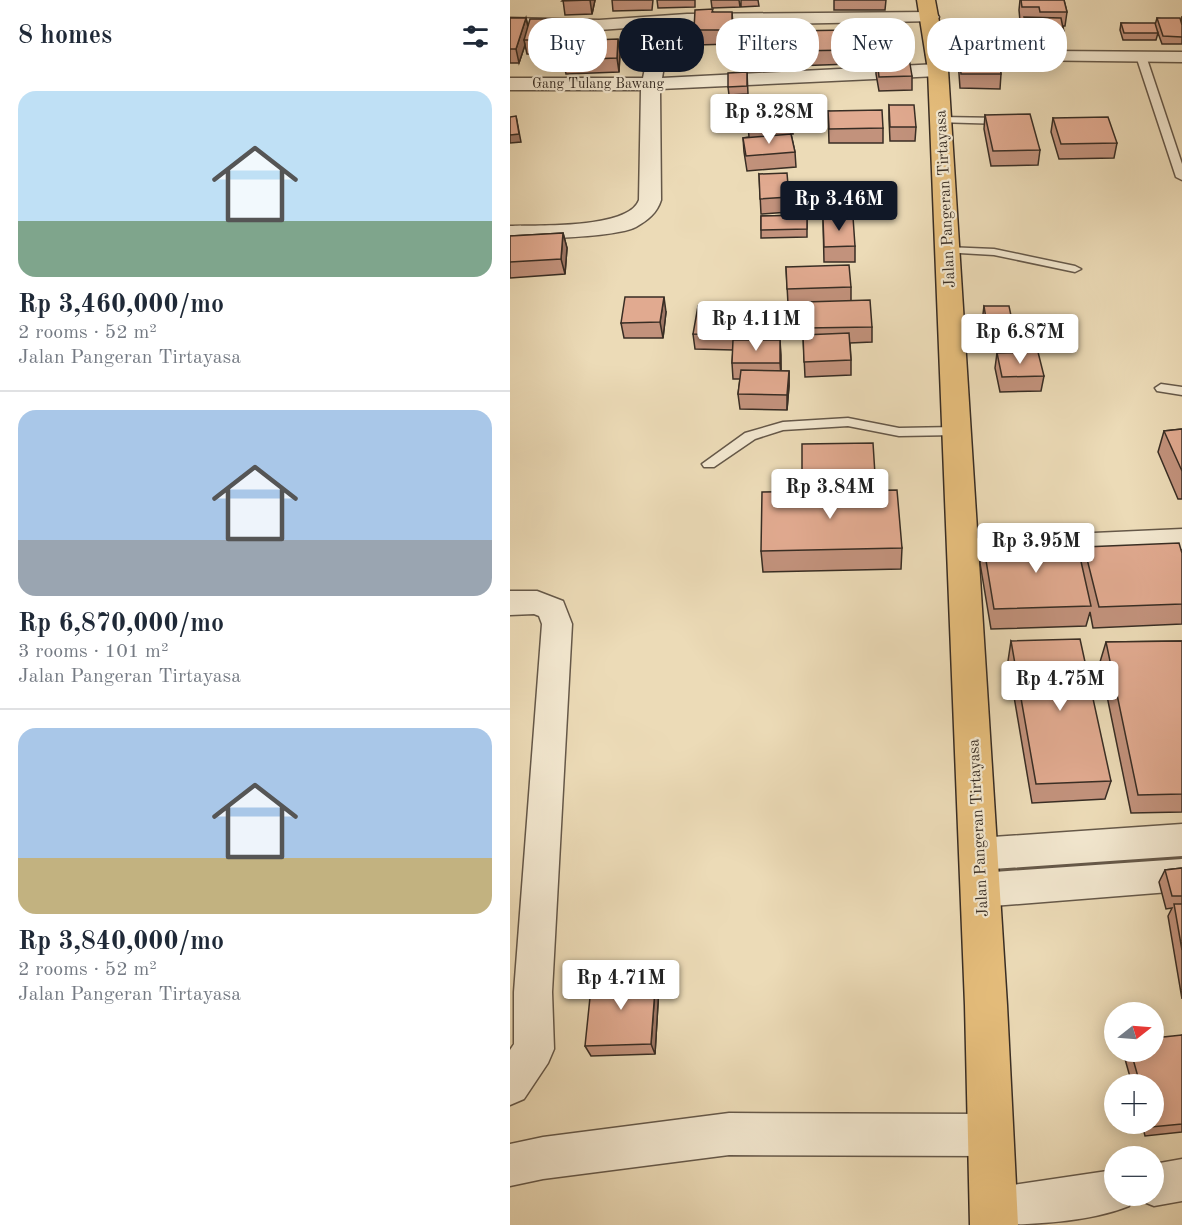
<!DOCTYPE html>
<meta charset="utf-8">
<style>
body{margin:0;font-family:"Old Standard TT",serif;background:#f6f6f7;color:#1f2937;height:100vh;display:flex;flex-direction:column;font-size:22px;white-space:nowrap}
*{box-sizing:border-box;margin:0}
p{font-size:20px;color:#747a83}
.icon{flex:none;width:33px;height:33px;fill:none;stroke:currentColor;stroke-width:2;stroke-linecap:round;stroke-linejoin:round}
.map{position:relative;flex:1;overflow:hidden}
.drawer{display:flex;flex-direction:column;background:#fff;width:510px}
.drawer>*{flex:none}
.hud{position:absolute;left:18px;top:18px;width:564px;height:54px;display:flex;gap:12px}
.needle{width:39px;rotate:73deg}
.fabs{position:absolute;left:594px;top:1002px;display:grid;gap:12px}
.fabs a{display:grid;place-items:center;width:60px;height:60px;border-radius:50%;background:#fff;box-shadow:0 3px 15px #0003;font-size:30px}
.price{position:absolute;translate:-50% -51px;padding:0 14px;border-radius:6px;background:#fff;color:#222;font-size:20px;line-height:39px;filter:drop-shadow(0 2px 3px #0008)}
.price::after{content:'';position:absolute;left:50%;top:36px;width:18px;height:14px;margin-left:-9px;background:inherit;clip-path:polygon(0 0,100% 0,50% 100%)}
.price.active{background:#111827;color:#fff}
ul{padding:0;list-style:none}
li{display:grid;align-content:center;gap:12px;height:318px;padding:0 18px}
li+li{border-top:2px solid #e0e1e3}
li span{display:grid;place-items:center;height:186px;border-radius:18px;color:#555}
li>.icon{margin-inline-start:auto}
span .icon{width:108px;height:108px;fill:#fffc;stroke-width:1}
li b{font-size:26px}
h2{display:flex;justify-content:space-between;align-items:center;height:72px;padding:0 18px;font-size:26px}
.tag{padding:0 21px;border-radius:24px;background:#fff;box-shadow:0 3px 15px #0003;font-size:21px;line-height:54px}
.tag.active{background:#111827;color:#fff}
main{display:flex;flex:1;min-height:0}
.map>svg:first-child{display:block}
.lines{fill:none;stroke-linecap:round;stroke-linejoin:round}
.lane-casing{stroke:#655849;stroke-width:3}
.street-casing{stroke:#655849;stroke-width:3}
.primary-casing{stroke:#382d24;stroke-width:3}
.lane{fill:#f3e8d0;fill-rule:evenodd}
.street{fill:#f3e8d0;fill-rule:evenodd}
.primary{fill:#e6be7c;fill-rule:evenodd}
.wall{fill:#c2927c;stroke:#382d24;stroke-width:1.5}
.shaded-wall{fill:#9e7765;stroke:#382d24;stroke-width:1.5}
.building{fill:#e1aa90;stroke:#382d24;stroke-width:1.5}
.labels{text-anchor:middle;stroke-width:4.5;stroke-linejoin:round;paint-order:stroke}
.far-street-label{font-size:14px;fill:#382d24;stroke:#f3e8d0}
.street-label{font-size:16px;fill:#382d24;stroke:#f3e8d0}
</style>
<main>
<section class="drawer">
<h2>8 homes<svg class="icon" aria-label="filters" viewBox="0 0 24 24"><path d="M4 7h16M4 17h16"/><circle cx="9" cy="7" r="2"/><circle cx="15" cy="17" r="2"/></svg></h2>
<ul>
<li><span style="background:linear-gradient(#bfe0f5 70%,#7fa58c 0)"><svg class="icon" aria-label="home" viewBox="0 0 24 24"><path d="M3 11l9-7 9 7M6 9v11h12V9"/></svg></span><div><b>Rp 3,460,000/mo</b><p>2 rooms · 52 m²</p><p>Jalan Pangeran Tirtayasa</p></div></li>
<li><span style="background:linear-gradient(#a9c7e8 70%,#9aa5b1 0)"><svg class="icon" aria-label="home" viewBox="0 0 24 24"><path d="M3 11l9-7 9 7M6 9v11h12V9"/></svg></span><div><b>Rp 6,870,000/mo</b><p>3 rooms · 101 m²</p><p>Jalan Pangeran Tirtayasa</p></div></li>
<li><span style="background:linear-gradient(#a9c7e8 70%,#c2b280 0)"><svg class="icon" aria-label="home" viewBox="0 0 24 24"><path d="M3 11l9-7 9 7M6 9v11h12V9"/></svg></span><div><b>Rp 3,840,000/mo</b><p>2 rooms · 52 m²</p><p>Jalan Pangeran Tirtayasa</p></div></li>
</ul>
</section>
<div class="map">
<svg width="672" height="1225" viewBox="0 0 672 1225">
<rect width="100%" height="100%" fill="#ecdbb7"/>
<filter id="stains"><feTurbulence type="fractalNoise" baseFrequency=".00333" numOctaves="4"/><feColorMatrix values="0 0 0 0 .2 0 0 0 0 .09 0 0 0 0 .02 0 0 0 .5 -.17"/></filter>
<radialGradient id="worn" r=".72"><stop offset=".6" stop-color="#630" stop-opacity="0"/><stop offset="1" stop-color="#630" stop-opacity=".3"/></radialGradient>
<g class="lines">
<defs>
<path id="lane" d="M628,54l8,2 36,108v16l-6,-3 -40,-121z
M429,117l64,1 5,3 -5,3 -67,-2 -2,-2z
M436,247l48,2 81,17 6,3 -6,3 -81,-17 -52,-3 -2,-2z
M651,384l21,3v8l-25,-4 -2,-3z
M338,418l51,10 57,-1 7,4 -7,4 -57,1 -51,-10 -65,4 -28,9 -41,28h-10l-2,-3 43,-31 38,-11z"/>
<path id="street" d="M420,12l6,1 3,4 -3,4 -278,5 9,22 -5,30 276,-14 7,2 2,4 -2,4 -7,2 -278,13 1,111c-4,13 -13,20 -25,27 -22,11 -98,11 -126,13v-14c27,-1 119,3 129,-26l2,-110h-131v-12h133l6,-30 -8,-21 -42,3 -89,-2v-10l89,2 88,-6z
M425,50l247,2v10l-253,-3 -3,-4 3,-4z
M672,529v20l-220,12 -10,-3 -4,-8 4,-8 10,-3z
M0,591h27l26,10 9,23 -20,368 2,57 -6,14 -24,36 -14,6v-55l4,-6v-52l28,-368 -3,-8 -5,-2 -24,1z
M672,824v32l-204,14 -12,-5 -6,-11 6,-11 12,-5z
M672,859v32l-202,16 -13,-5 -5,-12 5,-12 13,-5z
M219,1113l262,1 15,6 6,15 -6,15 -15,6 -262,-1 -186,24 -33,7v-42l33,-7z
M672,1159v42l-28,5 -15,-6 -2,-4h17v-32z
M604,1170v26h19l-4,10c-42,17 -103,19 -149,19l-8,-16 6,-15 15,-6z"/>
<path id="primary" d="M407,0h18l13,70 59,935 11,220h-48l-5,-220 -37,-935z"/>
</defs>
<!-- lane casing -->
<use href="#lane" class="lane-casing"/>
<!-- street casing -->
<use href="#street" class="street-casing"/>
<!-- primary casing -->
<use href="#primary" class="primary-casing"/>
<!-- lane -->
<use href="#lane" class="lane"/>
<!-- street -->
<use href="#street" class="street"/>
<!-- primary -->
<use href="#primary" class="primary"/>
</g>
<!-- wall -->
<path class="wall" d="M53,0h32l-3,14 -27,1z
M102,0h41l-1,10 -39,1z
M147,0h38v7l-37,1z
M201,0h28l1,7 -28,1z
M231,0h17l1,6 -18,1z
M324,0h52l-1,10h-51z
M510,0h44l3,12 -2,14h-2l1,7 -2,14h-37l-2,-16 1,-10h-4l-1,-11z
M203,12l20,13v19l-37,1 -2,-15z
M672,16v28h-20l-4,-11 -2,7h-33l-3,-10 1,-7 34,2 2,-7 24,4z
M0,18h16l2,8 34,7 -6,21h-29l-2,-9 -6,18h-9z
M350,30l33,21 -1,8 20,17v14l-33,1 -3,-17v-9l-14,1 -2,-22z
M281,31l60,19v14l-58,2z
M447,33l37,13 7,28 -1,15 -40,-1 -2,-28v-7h-1l-1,-13z
M268,45l2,18 -23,1 -1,-18z
M110,53l-1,19 -53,2 -3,-14z
M237,72l1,22 -19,1 -1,-8z
M236,104l47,16v14h-2l4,18 1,15 -49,4 -3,-19 -1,-14 6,-1z
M379,105l27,22 -1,14h-25l-1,-22z
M318,111l55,17v15h-54z
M475,115l55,35 -2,15 -47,1 -7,-37z
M543,118l64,25 -3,15 -55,1 -8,-27z
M249,174l30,23v15l-28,2z
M297,215v22l-46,1v-22z
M313,218l32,28v16h-31z
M53,233l4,15 -2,26 -55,4v-42z
M276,267l65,20v14l21,26v15l-22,1 1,17v15l-46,2 -2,-42 3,-1 -1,-31 -17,1z
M474,306l30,24 -1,8 -26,1 -4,-25z
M235,307l1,15 -2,18h36l1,31h8v15l-2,24 -47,-1 -2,-15 2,-15h-7l-1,-16 1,-13 -38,-1 -2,-15z
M156,312l-3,26h-39l-3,-15z
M487,353l47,23 -3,15 -41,1 -5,-24z
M672,429v70h-4l-20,-47 6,-21z
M366,490l26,58 -1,21 -138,3 -2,-21z
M473,542l98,18 3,-13 98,6v71l-89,4 -3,-16 -4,14 -95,3 -11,-66z
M501,641l100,140 -6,18 -73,4 -24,-142z
M672,641v171l-51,1 -31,-151 6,-20z
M672,868v131l-14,-83 4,-8 -6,1 -7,-27 6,-12z
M146,976l3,11 -4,67 -64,2 -6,-10z
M672,1035v97l-37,4 -3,-12h12v-40h-22l-9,-32h31z"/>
<!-- shaded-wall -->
<path class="shaded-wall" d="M80,0h5l-3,14z
M222,12l1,13v19l-1,-14z
M16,18l3,14 -5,8 1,5 -6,18 -3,-14z
M49,19l3,14 -6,21 -3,-14z
M108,39l2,14 -1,19 -2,-14z
M6,116l5,26 -11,1v-8z
M53,233l4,15 -2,26 -4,-15z
M154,297l2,15 -3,26 -3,-16z
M235,307l1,15 -3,28 -2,-15z
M270,340l1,15v23l-1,-15z
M279,371v15l-2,24v-15z
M146,976l3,11 -4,67 -4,-10z"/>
<!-- building -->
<path class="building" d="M53,0h27l-28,1z
M511,0h43l3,12h-27l-1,-5h-17z
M203,9l-1,3h20v18h-38l1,-20z
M514,17l37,1 3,15 -37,-1z
M0,18h16l-10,31h-6z
M647,18h23l2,7v12l-19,-1z
M20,19h29l-6,21h-29z
M611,23h34l3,10h-34z
M379,29l4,22 -30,1 -3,-22z
M338,30l3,20 -58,1 -2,-20z
M447,33h36l1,13 -36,-1z
M108,39l-1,19 -54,2 3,-19z
M268,45l1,10 -23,1v-10z
M449,46h39l3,28h-40z
M399,58l3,18 -33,1 -2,-18z
M237,72v14l-19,1v-14z
M279,101l4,19 -45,2 -2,-18z
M379,105h25l2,22h-26z
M372,110l1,18 -54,1 -1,-18z
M520,114l10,36 -47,1 -8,-36z
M6,116l3,18 -9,1v-18z
M598,117l9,26 -56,1 -8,-26z
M281,134l4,18 -49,4 -3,-18z
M277,173l2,24 -29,2 -1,-25z
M297,215v14l-46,1v-14z
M343,217l2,29 -31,1 -1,-29z
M53,233l-2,26 -51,3v-26z
M339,265l2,22 -64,2 -1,-22z
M115,297h39l-4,25 -39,1z
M360,300l2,27 -66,1 -1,-26z
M188,306l47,1 -4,28 -48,-1z
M474,306h25l5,24 -26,1z
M339,333l2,27 -47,2 -1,-27z
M223,340h47v23h-48z
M528,352l6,24 -42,1 -5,-24z
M231,370l48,1 -2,24 -49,-1z
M672,429v42l-18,-40z
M363,443l3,47 -74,1v-47z
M387,490l5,58 -141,3 1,-59z
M566,539l15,67 -97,3 -11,-67z
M669,543l3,10v51l-83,3 -15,-60z
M570,639l31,142 -75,3 -25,-143z
M672,641v153l-44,1 -32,-153z
M672,868v28h-10l-7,-26z
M664,904h8v46z
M146,976l-5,68 -66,2 7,-68z
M672,1035v89l-31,3 -1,-3h4v-40h-14l-9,-32h23v-14z"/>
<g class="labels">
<!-- far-street labels -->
<g class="far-street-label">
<text x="88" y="88">Gang Tulang Bawang</text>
</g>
<!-- street labels -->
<g class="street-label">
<text transform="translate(434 199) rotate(-93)" y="6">Jalan Pangeran Tirtayasa</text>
<text transform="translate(467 828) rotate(-93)" y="6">Jalan Pangeran Tirtayasa</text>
</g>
</g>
<rect width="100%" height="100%" filter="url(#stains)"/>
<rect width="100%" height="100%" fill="url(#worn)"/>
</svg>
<div class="fabs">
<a><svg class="needle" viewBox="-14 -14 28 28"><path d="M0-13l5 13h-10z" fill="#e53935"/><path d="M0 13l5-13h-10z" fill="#747a83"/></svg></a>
<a>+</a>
<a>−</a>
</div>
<b class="price" style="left:259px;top:145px">Rp 3.28M</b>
<b class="price active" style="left:329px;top:232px">Rp 3.46M</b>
<b class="price" style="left:246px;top:352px">Rp 4.11M</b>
<b class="price" style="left:510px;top:365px">Rp 6.87M</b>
<b class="price" style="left:320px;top:520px">Rp 3.84M</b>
<b class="price" style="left:526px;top:574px">Rp 3.95M</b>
<b class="price" style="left:550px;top:712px">Rp 4.75M</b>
<b class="price" style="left:111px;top:1011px">Rp 4.71M</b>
<div class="hud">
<a class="tag">Buy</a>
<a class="tag active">Rent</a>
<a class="tag">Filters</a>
<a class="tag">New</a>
<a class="tag">Apartment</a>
</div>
</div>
</main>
